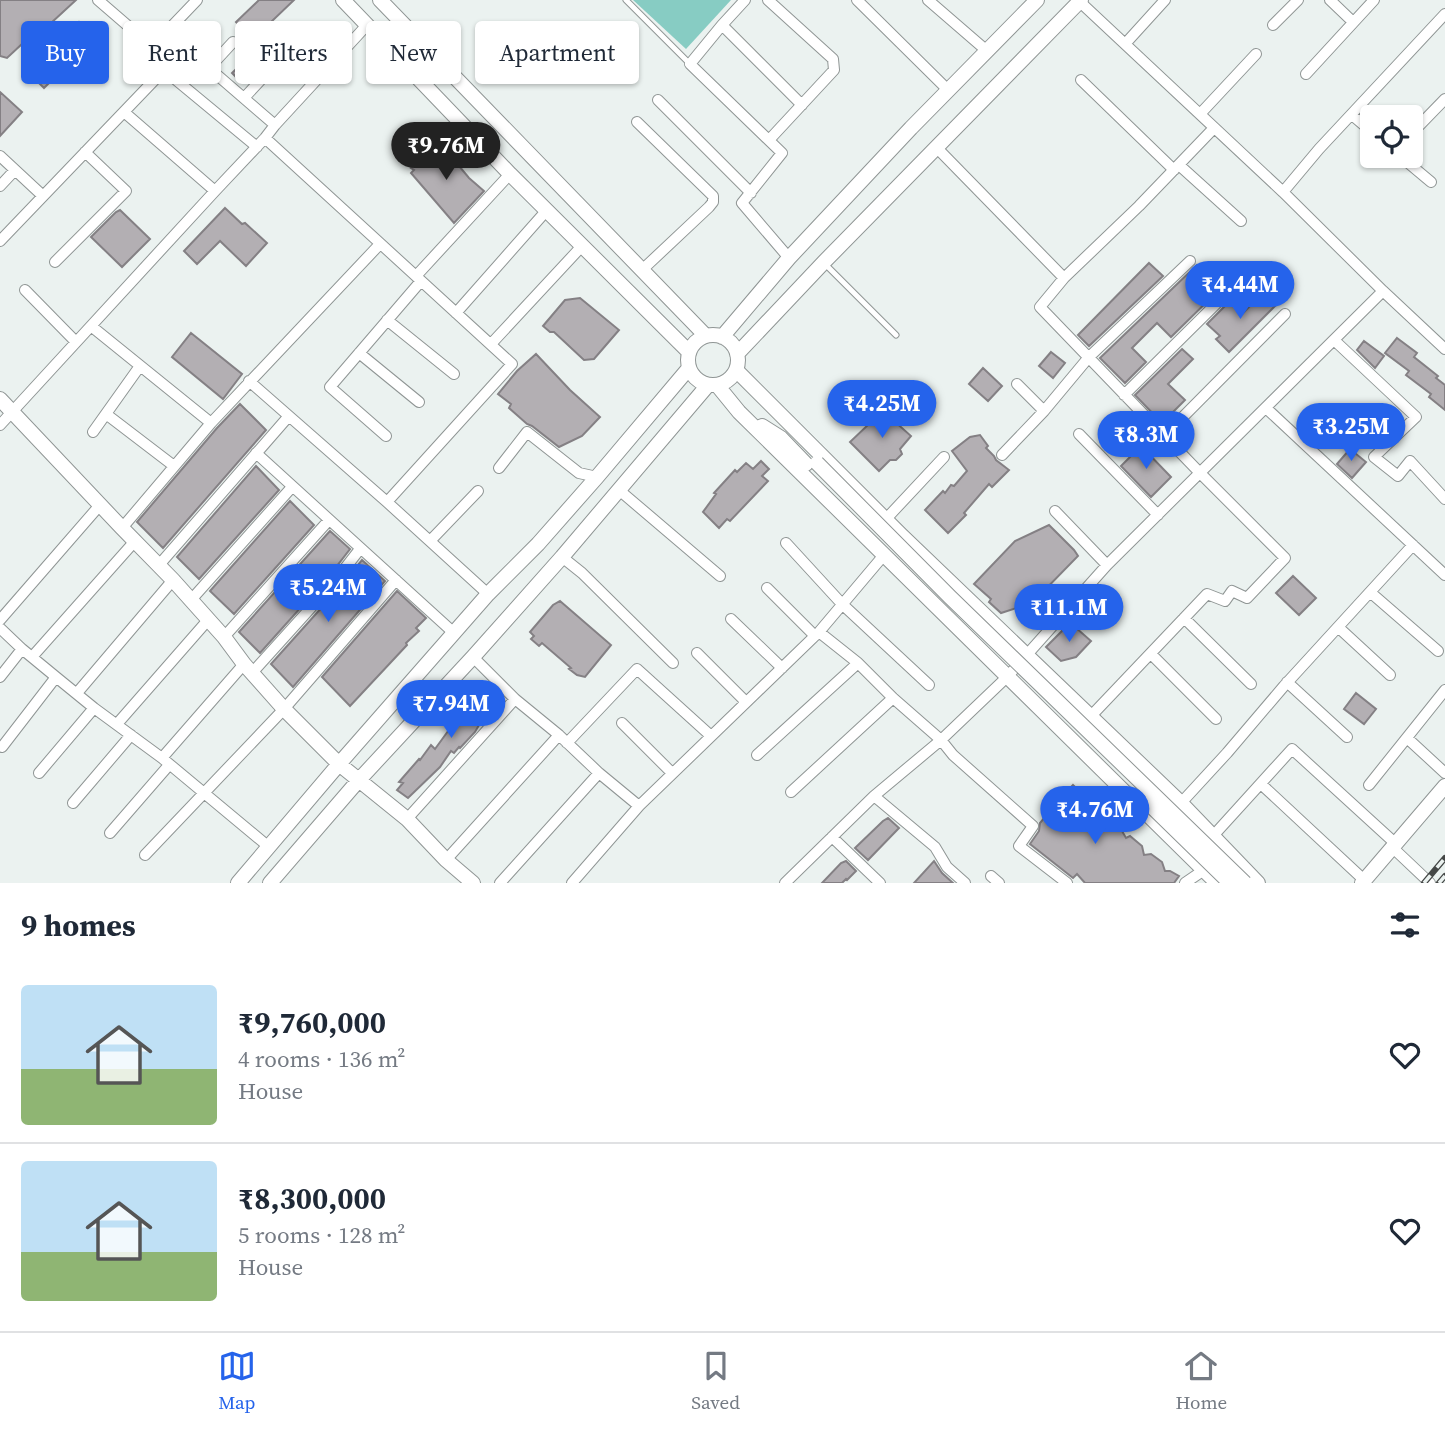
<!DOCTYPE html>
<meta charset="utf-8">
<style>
body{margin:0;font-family:"Source Serif 4",serif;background:#f2f2f3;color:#1f2937;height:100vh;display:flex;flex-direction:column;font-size:26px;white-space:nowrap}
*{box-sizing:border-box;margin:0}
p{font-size:23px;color:#747a83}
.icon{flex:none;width:38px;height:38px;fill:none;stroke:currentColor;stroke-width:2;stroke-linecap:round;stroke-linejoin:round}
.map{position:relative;height:883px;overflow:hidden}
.panel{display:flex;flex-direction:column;background:#fff;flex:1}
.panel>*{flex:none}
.guide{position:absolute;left:21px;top:21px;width:700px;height:63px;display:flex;gap:14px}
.buttons{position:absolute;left:1360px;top:105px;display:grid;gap:14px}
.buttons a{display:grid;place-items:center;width:63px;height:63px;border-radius:7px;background:#fff;box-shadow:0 2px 5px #0004;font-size:35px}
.price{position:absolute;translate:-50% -60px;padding:0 16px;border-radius:24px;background:#2563eb;color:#fff;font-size:23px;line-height:46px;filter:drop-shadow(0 2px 4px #0008)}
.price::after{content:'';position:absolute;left:50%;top:42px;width:21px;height:16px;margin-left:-10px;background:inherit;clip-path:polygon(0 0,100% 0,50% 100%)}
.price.current{background:#222;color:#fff}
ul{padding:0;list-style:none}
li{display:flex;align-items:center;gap:21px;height:175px;padding:0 21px}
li+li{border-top:2px solid #e0e1e3}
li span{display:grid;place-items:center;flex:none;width:196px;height:140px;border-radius:7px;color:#555}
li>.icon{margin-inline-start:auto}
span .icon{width:84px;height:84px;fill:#fffc;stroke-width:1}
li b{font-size:30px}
h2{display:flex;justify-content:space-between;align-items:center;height:84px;padding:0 21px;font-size:30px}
.pill{padding:0 24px;border-radius:7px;background:#fff;box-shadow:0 2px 5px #0004;font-size:24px;line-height:63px}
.pill.current{background:#2563eb;color:#fff}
.tabs{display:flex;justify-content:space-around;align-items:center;height:98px;border-top:2px solid #e0e1e3;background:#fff;font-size:19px;color:#747a83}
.tabs a{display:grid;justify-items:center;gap:4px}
.tabs .current{color:#2563eb}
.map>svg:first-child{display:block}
.green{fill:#87ccc3}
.building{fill:#b3afb3;stroke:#848084;stroke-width:2}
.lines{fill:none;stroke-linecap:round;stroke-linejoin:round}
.service-casing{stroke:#8f9594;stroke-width:7}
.minor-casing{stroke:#8f9594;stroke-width:12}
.tertiary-casing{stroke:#8f9594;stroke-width:16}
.service{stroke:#fff;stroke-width:5}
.minor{stroke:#fff;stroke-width:10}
.tertiary{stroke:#fff;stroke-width:14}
.rail-casing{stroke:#444746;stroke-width:6}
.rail{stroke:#ebf2f0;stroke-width:3.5;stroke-dasharray:10;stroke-linecap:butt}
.tertiary-bridge-casing{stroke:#8f9594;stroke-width:16;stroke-linecap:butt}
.tertiary-bridge{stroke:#fff;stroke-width:14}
</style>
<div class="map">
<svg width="1445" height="883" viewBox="0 0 1445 883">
<rect width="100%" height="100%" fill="#ebf2f0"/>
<!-- green -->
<path class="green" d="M633,0h98l-45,49z"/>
<!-- building -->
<path class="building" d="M0,0h76l-51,47 -3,-3 -15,14 -7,-2z
M259,0h35l-23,22 23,24 24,-23 15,16 -42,40 -24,-26 -28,27 -7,-7 27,-26 -23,-25z
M79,22l19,19 -10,10 -2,-2 -32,32 -2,-1 -8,8 -16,-16z
M0,92l22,20 -22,24z
M434,144l4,4 4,-3 14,14 -2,1 15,18 15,13 -30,32 -43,-50 3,-3 -3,-2z
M225,208l17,16 3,-1 22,20 -21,23 -26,-25 -23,23 -13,-13z
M120,210l30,29 -28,28 -31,-30 25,-25z
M1149,263l14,13 -74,70 -11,-11z
M1197,265l23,24 -49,48 -14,-14 -25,25 14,14 -21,21 -25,-25z
M1264,292l13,12 -48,48 -13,-13 4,-3 -13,-12 23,-23 13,12z
M580,298l39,32 -25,29 -10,1 -30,-28h-4l-7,-6 22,-26z
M191,333l51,41 -19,25 -51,-42z
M1397,338l20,15 -3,4 24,19 -2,2 9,7v25l-16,-13 2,-3 -25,-19 3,-4 -24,-18z
M1364,341l20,15 -9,12 -18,-18z
M1182,349l11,10 -25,25 17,16 -23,23 -27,-28z
M1051,352l14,11 -12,15 -14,-12z
M536,354l34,36 30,27 -18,19 -23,11 -27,-21 -5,-2 -18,-16 2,-4 -13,-10 19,-23z
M983,368l19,18 -14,15 -19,-17z
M240,404l26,26 -103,118 -26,-26 80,-94z
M891,407l6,9 -4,4 18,16 -11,13 2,5 -6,6h-6l-11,11 -29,-29 20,-19z
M980,435l8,11 -2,2 8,8 2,4 13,10 -17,17 -3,-3 -25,29 2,2 -18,18 -23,-23 18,-19 2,2 6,-8 3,1 13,-15 -15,-20 18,-14z
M1141,446l30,31 -20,20 -30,-31z
M1350,449l16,13 -14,16 -15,-14z
M761,461l8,8 -7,7 6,5 -38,40 -3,-2 -8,9 -16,-16 13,-18 -2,-1 21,-23 2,2 9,-9 7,6z
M256,466l23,24 -80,89 -22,-22z
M290,501l24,24 -80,89 -24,-23z
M1049,525l25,25 4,6 -46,47 -31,10 -12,-11 2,-3 -17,-15 41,-43z
M330,531l20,18 -21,27 -69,77 -21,-21z
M362,560l23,21 -92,106 -22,-23 70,-78z
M1293,576l23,22 -17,17 -23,-22z
M397,591l29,27 -10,10 3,3 -13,12 1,2 -57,61 -28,-29z
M560,601l51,44 -26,32 -8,-2 -8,-6 2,-1 -29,-25 -3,3 -8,-7 3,-3 -4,-4 23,-27z
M1075,627l16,14 -15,16 -15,4 -15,-14 16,-16z
M489,686l14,12 -7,7 1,3 -15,12 -7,12 -15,16 -1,-1 -5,6 -3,-2 -11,16 -32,31 -11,-8 6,-7 -4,-1 20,-23 1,1 11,-15 4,4 40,-55 3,2z
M1356,693l20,16 -12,15 -20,-15z
M1073,785l14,14 4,-1 9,7v18l14,-6 12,21 4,-2 12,10 2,9 7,-1 11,8 3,9h5l9,5 -5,7h-89l-8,-9 -4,4 -43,-34 9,-13 1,-8 5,-6 2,1 11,-17z
M888,818l11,10 -31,32 -13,-12 28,-27z
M846,861l10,10 -9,9 -1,-1 -4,4h-20l19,-20z
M934,861l8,12 11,10h-39z"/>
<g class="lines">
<defs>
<path id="service" d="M626,0l64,64
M824,263l72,72"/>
<path id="minor" d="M745,0l-23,25 -32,39 92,89 -40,50 47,55
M768,0l65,59 1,11 -65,70
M857,0l91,90
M928,0l59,51
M1330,0l23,22
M722,25l80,80
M1273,25l25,-25
M233,42l-24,26 66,57
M1125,44l40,-44
M152,47l45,-47
M164,70l93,77
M1306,74l68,-74
M1081,80l93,90
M244,98l25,-27
M658,100l93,93
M124,112l91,79
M1200,114l56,-60
M1352,115l20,17
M637,122l76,74v6l-4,5 -67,63
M1410,135l35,-36
M265,138l247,226 -125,138
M936,147l128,131
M0,156l43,40
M1400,156l31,26
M1179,165l62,56
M0,186l15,-16
M1283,192l36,-43 126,-135
M0,241l164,-171v-13l-66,-57
M55,262l71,-71 -41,-39
M416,276l94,-102
M25,290l51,52
M1383,291l62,58
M456,313l91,-103
M387,320l67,54
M91,326l120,97
M1334,340l82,77 -42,40 24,19 12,-15 35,38
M491,344l91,-98
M359,353l60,49
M249,381l138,121 101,92
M1017,384l27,27
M1124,395l101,-100
M1266,408l179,167
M106,414l68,52
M0,425l215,-234 50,-53 10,-13 92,-100
M93,432l47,-66
M1079,434l79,81
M386,436l-56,-49 91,-106
M1164,436l121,-122
M256,453l198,180
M1002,455l42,-44 45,-54 101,-96
M499,468l28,-36 52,41 18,4
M619,490l101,86
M1055,511l52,54
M886,519l58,-62
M122,528l89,-105 169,-179
M430,541l48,-50
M786,543l56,61 87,81
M562,557l20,16 91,90
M159,565l129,-148
M767,588l48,48
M1370,592l68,59
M191,600l101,-113
M1184,618l67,66
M731,619l51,49
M0,620l100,-115
M1338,627l52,48
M0,628l22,21 34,28 38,31 68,50 107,89
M819,632l39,31 35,35 48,42 12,15 80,71 -14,20 48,37
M224,637l105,-117
M697,653l49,49
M1151,654l65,65
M32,657l103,-116
M473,657l42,42 44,36 40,38 40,33
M252,673l83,-92 25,-32
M0,677l22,-28
M1287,682l60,55
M77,693l96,-113
M1091,716l116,-122 18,7 7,-10 15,7 38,-40 -85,-85 -160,-166 24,-29 75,-72 75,-78
M622,723l50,50
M117,724l91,-104
M1407,738l38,35
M567,743l70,-74 74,67
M2,747l54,-70
M757,755l101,-92
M162,758l82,-94
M39,773l55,-65
M1261,784l103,96
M1369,785l76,-95
M791,792l102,-94
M874,796l61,51 12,20 18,16
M73,803l58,-68
M1181,803l46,-50 57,-67 129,-141
M407,819l108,-120
M110,833l59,-68
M1213,836l79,-87 104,95
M832,837l48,46
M1393,848l37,35
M145,855l139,-146 112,-129
M446,860l113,-125
M991,876l8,7
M500,883l99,-110
M572,883l67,-77 180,-174 65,-77
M785,883l89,-87 67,-56 66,-63 100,-112 276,-274 -100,-99 -205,-192
M1185,883l19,-13"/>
<path id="tertiary" d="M343,0l167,174 179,178
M380,0l326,336
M688 360a25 25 0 1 1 50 0a25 25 0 1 1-50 0Z
M722,337l67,-79 122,-130 126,-128
M737,354l87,-92 257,-262
M736,370l165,165 280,268 77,80
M717,385l22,27 478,471
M0,399l122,129 51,52 51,57 20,27 40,45 55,55 68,55 39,41 27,23
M762,426l19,12 25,26
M238,883l101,-119 149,-170 50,-50 59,-67 92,-109
M270,883l88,-102 115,-124 89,-100 146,-172
M1362,883l83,-97"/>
</defs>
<!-- service casing -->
<use href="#service" class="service-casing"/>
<!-- minor casing -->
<use href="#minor" class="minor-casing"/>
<!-- tertiary casing -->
<use href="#tertiary" class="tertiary-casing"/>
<!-- service -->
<use href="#service" class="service"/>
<!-- minor -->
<use href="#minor" class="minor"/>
<!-- tertiary -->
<use href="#tertiary" class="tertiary"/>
<defs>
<path id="rail" d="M1424,883l21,-25
M1439,883l6,-7"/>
</defs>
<!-- rail casing -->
<use href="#rail" class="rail-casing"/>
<!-- rail -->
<use href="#rail" class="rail"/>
<defs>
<path id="tertiary-bridge" d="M817,463l133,134 295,286
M1148,803l82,80"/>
</defs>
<!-- tertiary-bridge casing -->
<use href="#tertiary-bridge" class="tertiary-bridge-casing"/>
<!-- tertiary-bridge -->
<use href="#tertiary-bridge" class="tertiary-bridge"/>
</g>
</svg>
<div class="buttons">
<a><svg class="icon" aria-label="locate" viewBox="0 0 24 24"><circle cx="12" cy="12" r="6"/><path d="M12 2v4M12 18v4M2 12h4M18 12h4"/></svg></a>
</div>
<b class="price current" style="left:446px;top:182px">₹9.76M</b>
<b class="price" style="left:1240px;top:321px">₹4.44M</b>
<b class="price" style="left:882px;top:440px">₹4.25M</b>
<b class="price" style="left:1351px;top:463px">₹3.25M</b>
<b class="price" style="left:1146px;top:471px">₹8.3M</b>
<b class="price" style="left:328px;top:624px">₹5.24M</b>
<b class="price" style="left:1069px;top:644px">₹11.1M</b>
<b class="price" style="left:451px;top:740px">₹7.94M</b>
<b class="price" style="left:1095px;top:846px">₹4.76M</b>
<div class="guide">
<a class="pill current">Buy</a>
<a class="pill">Rent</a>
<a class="pill">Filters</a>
<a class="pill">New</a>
<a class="pill">Apartment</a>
</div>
</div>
<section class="panel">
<h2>9 homes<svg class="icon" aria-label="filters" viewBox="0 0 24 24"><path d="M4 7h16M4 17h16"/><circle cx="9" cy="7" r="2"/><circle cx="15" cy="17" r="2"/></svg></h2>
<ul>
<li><span style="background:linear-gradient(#bfe0f5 60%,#8fb573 0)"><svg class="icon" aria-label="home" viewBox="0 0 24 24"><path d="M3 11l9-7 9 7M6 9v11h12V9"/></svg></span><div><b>₹9,760,000</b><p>4 rooms · 136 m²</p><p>House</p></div><svg class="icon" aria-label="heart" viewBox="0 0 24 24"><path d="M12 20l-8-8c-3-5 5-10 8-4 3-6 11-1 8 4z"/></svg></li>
<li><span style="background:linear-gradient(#bfe0f5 65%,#8fb573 0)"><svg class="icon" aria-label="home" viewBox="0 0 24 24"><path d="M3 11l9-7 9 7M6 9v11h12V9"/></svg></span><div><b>₹8,300,000</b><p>5 rooms · 128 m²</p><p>House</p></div><svg class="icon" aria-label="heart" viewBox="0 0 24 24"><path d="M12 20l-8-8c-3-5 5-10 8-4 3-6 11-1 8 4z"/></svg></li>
</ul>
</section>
<nav class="tabs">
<a class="current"><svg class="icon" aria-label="map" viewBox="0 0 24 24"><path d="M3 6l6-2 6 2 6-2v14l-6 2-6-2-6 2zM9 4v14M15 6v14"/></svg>Map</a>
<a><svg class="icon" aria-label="saved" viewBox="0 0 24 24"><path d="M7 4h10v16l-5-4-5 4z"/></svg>Saved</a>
<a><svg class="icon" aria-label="home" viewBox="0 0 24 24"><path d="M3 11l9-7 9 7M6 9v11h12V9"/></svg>Home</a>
</nav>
